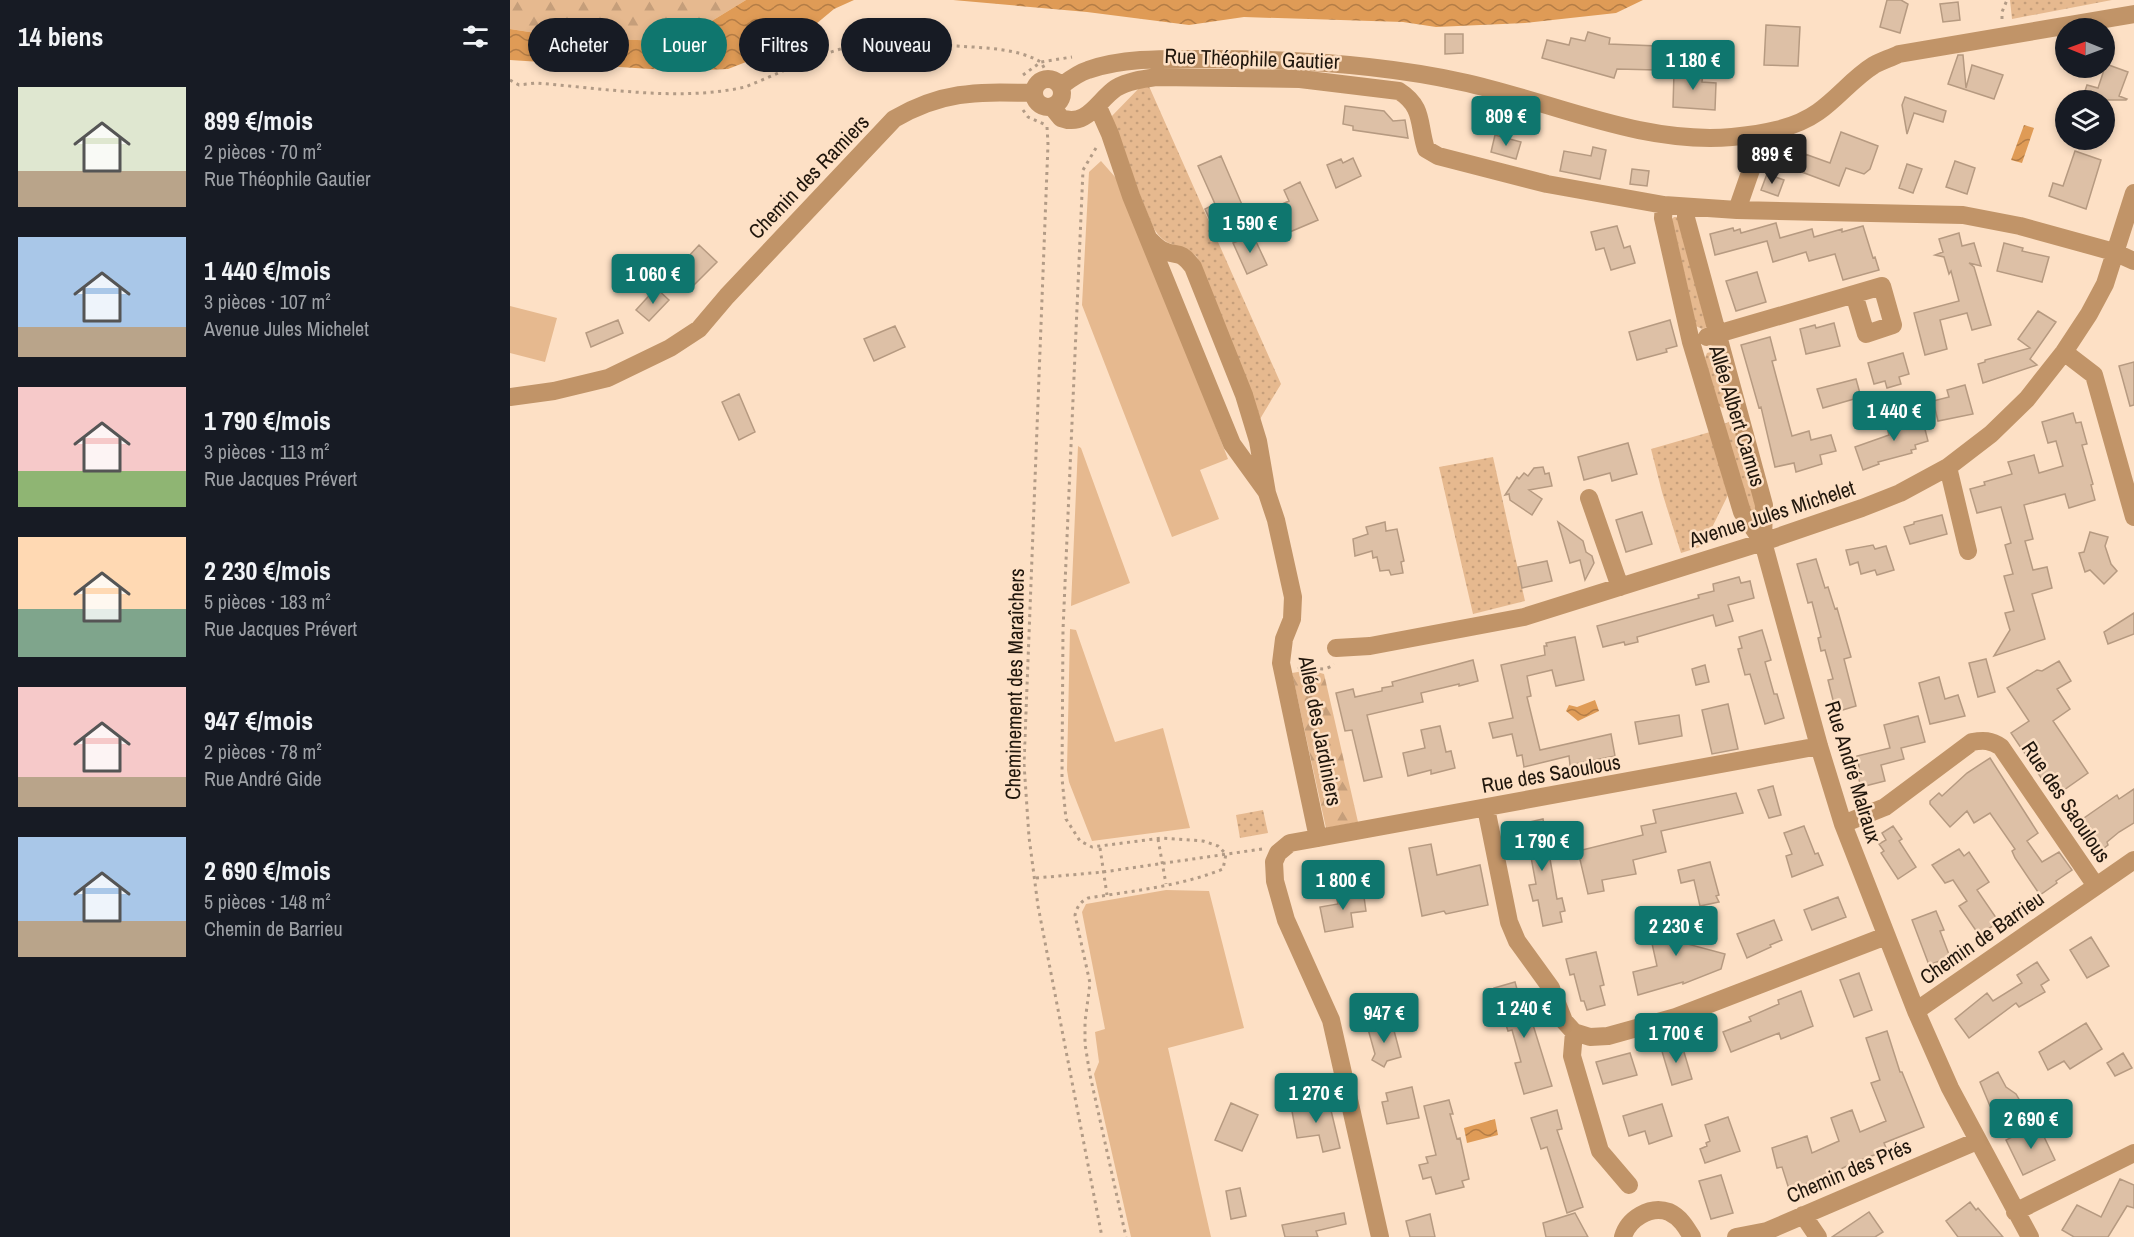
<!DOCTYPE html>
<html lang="fr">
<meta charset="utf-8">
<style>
body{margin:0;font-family:"Archivo Narrow",sans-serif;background:#20242c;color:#f1f3f6;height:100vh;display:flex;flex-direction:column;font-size:22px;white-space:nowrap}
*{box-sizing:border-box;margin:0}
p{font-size:20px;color:#9ea1a6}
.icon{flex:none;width:33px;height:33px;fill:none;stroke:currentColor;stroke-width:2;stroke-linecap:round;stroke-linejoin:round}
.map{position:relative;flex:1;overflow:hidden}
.sheet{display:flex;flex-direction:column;background:#171b24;width:510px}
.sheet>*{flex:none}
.banner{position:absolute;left:18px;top:18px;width:570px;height:54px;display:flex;gap:12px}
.needle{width:39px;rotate:271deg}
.buttons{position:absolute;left:1545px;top:18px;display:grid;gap:12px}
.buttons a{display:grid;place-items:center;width:60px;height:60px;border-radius:50%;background:#171b24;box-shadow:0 3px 9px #0003;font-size:30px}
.price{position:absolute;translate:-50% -51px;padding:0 14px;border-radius:6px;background:#0f766e;color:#fff;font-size:20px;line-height:39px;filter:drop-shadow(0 2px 3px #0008)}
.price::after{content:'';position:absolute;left:50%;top:36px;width:18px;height:14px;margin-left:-9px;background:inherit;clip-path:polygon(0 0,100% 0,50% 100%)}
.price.active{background:#222;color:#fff}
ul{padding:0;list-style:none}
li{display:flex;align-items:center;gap:18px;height:150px;padding:0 18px}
li span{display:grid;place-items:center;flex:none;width:168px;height:120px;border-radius:0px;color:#555}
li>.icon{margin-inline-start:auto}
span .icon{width:72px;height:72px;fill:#fffc;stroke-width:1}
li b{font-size:26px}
h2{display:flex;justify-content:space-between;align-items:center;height:72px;padding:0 18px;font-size:26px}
.tag{padding:0 21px;border-radius:27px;background:#171b24;box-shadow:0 3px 9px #0003;font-size:21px;line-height:54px}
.tag.active{background:#0f766e;color:#fff}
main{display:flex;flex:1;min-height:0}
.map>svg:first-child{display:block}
.grass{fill:url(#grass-dots)}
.forest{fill:url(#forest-firs)}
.garden{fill:#e6b98f}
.water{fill:url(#water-waves)}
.building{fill:#ddc0a6;stroke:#b69a81;stroke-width:1.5}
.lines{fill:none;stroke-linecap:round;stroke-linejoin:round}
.path{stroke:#b29b86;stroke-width:3;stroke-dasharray:3 4.5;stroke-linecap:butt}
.minor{stroke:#c19468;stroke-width:18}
.labels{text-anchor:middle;stroke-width:5;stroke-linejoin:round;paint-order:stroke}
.street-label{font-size:21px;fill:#20160c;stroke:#fde0c5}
</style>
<main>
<section class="sheet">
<h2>14 biens<svg class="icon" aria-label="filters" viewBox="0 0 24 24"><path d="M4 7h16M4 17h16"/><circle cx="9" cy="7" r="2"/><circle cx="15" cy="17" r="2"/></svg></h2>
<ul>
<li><span style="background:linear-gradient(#dfe7d0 70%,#b9a48a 0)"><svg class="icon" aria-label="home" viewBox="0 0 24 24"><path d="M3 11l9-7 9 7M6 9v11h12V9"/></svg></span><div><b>899 €/mois</b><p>2 pièces · 70 m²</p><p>Rue Théophile Gautier</p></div></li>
<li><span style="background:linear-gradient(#a9c7e8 75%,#b9a48a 0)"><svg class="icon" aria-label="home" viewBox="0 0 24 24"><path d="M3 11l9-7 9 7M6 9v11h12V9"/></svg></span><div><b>1 440 €/mois</b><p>3 pièces · 107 m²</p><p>Avenue Jules Michelet</p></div></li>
<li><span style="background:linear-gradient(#f6c9c9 70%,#8fb573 0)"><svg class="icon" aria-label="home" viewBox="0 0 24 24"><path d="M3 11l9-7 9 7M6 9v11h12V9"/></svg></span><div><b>1 790 €/mois</b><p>3 pièces · 113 m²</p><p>Rue Jacques Prévert</p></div></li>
<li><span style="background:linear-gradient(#ffd9b3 60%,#7fa58c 0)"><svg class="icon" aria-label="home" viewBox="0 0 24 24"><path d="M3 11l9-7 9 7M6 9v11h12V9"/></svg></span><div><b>2 230 €/mois</b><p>5 pièces · 183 m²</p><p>Rue Jacques Prévert</p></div></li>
<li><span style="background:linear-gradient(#f6c9c9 75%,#b9a48a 0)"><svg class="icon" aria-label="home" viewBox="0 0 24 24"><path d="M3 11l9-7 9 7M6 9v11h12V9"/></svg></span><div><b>947 €/mois</b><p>2 pièces · 78 m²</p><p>Rue André Gide</p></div></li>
<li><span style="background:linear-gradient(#a9c7e8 70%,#b9a48a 0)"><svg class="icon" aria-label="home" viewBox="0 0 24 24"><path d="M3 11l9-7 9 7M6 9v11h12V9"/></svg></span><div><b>2 690 €/mois</b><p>5 pièces · 148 m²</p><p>Chemin de Barrieu</p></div></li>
</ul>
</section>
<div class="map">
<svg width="1624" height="1237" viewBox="0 0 1624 1237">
<defs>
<pattern id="grass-dots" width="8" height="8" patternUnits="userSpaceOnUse" patternTransform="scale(1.5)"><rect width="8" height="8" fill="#e6b98f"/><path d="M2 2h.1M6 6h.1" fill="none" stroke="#c59e7a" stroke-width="1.8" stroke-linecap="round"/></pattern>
<pattern id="forest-firs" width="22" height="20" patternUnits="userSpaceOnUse" patternTransform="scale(1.5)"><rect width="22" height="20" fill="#e6b98f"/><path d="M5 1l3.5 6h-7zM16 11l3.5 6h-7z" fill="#c59e7a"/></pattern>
<pattern id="water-waves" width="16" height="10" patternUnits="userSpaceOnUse" patternTransform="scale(1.5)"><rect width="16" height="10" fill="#df9b56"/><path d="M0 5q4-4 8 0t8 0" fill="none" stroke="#b47d46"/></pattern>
</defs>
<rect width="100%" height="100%" fill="#fde0c5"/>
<!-- grass -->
<path class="grass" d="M1500,0h102l-100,19z
M633,84h5l133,300 -21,35 -63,-162c-17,-16 -30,-6 -44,-30l-44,-108z
M1164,217h4l30,110 -6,2 -6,-3 -24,-107z
M1204,351l15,55 -6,2 -6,-3 -12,-47 2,-5z
M1223,420l25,89 -8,2 -26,-87z
M1200,432l18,63 -25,51 -22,7 -19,-61 -11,-43z
M983,457l32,144 -52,13 -34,-147z
M753,810l5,23 -28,5 -4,-23z"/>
<!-- forest -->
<path class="forest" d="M0,0h236l-49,30 -35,11 -100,-4 -52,-8z
M799,670l15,4 34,148 -32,6 -34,-155z"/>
<!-- garden -->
<path class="garden" d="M591,161l22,25 105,273 -28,11 19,49 -47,18 -90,-232 7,-133z
M0,306l47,12 -12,44 -35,-9z
M568,446l3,2 49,135 -59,23z
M560,629l6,1 39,112 48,-14 27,100 -98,13 -23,-59 -2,-12z
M656,890l43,1 35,137 -76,20 43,189h-80l-37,-163 5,-12 -4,-30 10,-3 -23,-117 4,-8z"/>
<!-- water -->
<path class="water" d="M236,0h108l-20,9 -42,35 -64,25 -46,2 -172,-11v-31l52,8 100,4 35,-11z
M443,0h690l-27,13 -91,10 -89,4 -33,-5 -159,-5 -55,8 -102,-13z
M1514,125l10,3 -12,35 -11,-3z
M1085,700l4,11 -21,10 -12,-10 3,-6 8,2z
M985,1119l3,16 -31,8 -3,-15z"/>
<!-- building -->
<path class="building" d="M1377,0h14l7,4 -8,29 -20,-6z
M1448,2l2,18 -17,2 -3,-18z
M1256,25l34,2 -2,39 -34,-1z
M1078,32l22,6 -1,6 49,2 -1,24 -40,-1 -3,9 -72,-20 5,-18 22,5 2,-7 14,3z
M935,34h18v19l-18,1z
M1448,55h5l3,33 6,-23 31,10 -9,24 -46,-15z
M1596,64l22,8 -9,24 8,3 -1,1h-44l5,-15 11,3z
M1193,71l-1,11 14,1 -1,27 -42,-3 1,-35z
M1395,97l41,14 -3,11 -29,-9 -7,21 -5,-29z
M835,106l39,5 9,10 12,-1 3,18 -55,-8v-4l-10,-2z
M1331,132l37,14 -8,23 -6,5 -18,-6 -7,18 -40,-15 6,-17 25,9z
M985,135l26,7 -5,17 -25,-7z
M1083,147l13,3 -6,29 -40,-8 4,-20 27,5z
M1565,151l26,9 -15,49 -37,-13 4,-13 10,3z
M711,156l22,51 -31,14 -2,-1 -5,-11 10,-5 -17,-38z
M843,158l8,18 -25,12 -9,-23 14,-6 2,4z
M1445,161l20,7 -8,26 -21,-7z
M1397,164l15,5 -9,24 -14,-5z
M1122,169l17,2 -2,15 -17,-2z
M1257,174l17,6 -6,16 -17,-6z
M790,182l18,38 -33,14 -12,-26 16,-7 -5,-11z
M1266,223l4,15 32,-9 2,8 28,-8v3l21,-6 10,32 2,-1 4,13 -36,10 -8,-26 -26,7 -3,-9 -33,10 -6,-21 -52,14 -5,-21 23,-6 1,3 6,-2 1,4z
M1107,226l7,22 6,-2 5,17 -24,7 -7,-22 -8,2 -5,-18z
M1449,233l3,13 12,-3 7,23 -12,-3 5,4 17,58 -19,5 -5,-17 -27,7 7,29 -22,6 -11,-42 45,-12 -8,-30 -2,3 -5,-17 -9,-2 8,-3 -4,-13z
M743,235l14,30 -20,9 -14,-31z
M1494,243l19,5 -1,3 27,6 -7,25 -45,-11z
M189,245l18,17 -23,23 -17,-16z
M1247,272l9,30 -30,9 -10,-30z
M146,288l13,12 -20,21 -13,-11z
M1528,311l18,11 -26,37 7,6 -54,18 -5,-19 7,-2v-2l45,-12 -12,-9z
M108,320l5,13 -32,14 -5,-14z
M1160,320l7,26 -11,3 1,3 -30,8 -8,-28z
M1324,323l6,23 -34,8 -6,-25 15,-4 1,3z
M385,326l10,21 -31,14 -10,-22z
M1260,337l6,23 -4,1 20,75 17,-5 2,9 20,-5 5,16 -16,4 2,9 -26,8 -2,-9 -19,4 -14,-60 -2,1 -18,-63z
M1393,353l6,21 -10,3 2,7 -14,4 -2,-7 -11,3 -6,-21z
M1624,362v43l-4,1 -11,-40z
M1346,379l5,18 -38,11 -6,-19z
M1455,385l8,29 -35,7 -5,-20 16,-4 -2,-7z
M229,394l16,38 -16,8 -17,-38z
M1563,413l3,10 5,-1 6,22 -5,1 11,39 -2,1 4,15 -26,8 -4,-14 -41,11 9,34 -8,2 8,29 14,-3 5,21 -20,6 13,45 -51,17 16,-26 -5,-17 9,-2 -10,-35 9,-2 -8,-29 6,-2 -10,-36 -24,6 -7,-24 15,-4 -1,-3 28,-8 -4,-12 26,-7 5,18 24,-7 -7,-25 -8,2 -6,-21z
M1411,414l7,27 -13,4 1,4 -5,1 1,3 -34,9 1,2 -16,6 -8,-23 34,-12 -3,-11z
M1118,443l9,31 -25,7 -2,-8 -26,7 -6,-23z
M1033,467l2,7 4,-1 3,13 -23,4 13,9 -10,16 -22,-15 -1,-6 -4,1 12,-18 2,2 5,-6 4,3 6,-8z
M1132,512l10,32 -26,8 -10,-32z
M1432,515l5,19 -37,10 -6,-17 10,-3v-2z
M875,522l1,9 11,-2 7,32 -3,1 2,11 -12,2 -2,-5 -9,1 -3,-14 -4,1 -1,-7 -17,5 -2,-17 15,-5 -2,-7z
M1048,522l25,19 3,11 6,4 2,7 -9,17 -5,-20 -10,3z
M1580,532l18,5 -3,9 6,18 6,7 -13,13 -14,-14 -5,2 -6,-19 5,-1z
M1363,545l2,4 11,-3 8,24 -17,5 -2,-5 -14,4 -3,-12 -8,3 -4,-15z
M1306,559l9,29 3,-1 7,22 2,-1 14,49 -7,2 12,47 -20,6 -8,-32 5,-1 -8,-29 -4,1 -3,-13 3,-1 -9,-35 -4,1 -11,-39z
M1037,561l5,20 -30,7 -4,-21z
M1229,577l2,6 9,-2 4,17 -26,7 5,16 -17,5 -3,-11 -76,22 1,5 -13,3 -1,-3 -21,5 -6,-21 102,-28 -1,-3 16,-4 -1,-7z
M1624,613v21l-26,10 -4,-12z
M1252,630l9,30 -6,2 9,32h3l7,24 -19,6 -15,-50 -5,1 -7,-26 4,-1 -3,-11z
M1065,637l9,43 -28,6 -4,-16 -25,6 4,20 -4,1 13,53 71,-16 4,22 -45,9 -1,-9 -45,11 -2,-12 -5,1 -5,-22 -19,4 -4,-15 24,-5 -12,-53 44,-10 -1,-9h3l-1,-3z
M1476,659l9,33 -17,5 -9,-34z
M963,660l5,21 -19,5v-2l-38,9 2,9 -56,13 15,62 -18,4 -12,-51 -7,1 -9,-38 17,-4 2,8 27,-6v-3l11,-2 -1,-4z
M1549,661l12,20 -14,8 13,20 -17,12 35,52 -34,24 -43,-64 18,-12 -22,-33 30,-18 5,1z
M1195,665l4,17 -13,3 -4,-16z
M1429,677l6,22 13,-4 7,21 -35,8 -11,-41z
M1218,704l10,45 -26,5 -10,-44z
M1169,715l3,21 -43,8 -4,-22z
M1408,716l7,26 -24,6 3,11 -23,6 4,16 -24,6 -5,-19 3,-1 -2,-11 33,-8 -6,-23z
M930,726l6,26 5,-1 4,17 -24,6v-4l-23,6 -5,-23 22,-5 -4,-18z
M1480,758l48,75 -11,8 15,21 17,-10 13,18 -16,11 1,2 -17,12 -25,-37 -3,-7 3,-2 -25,-36 -16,10 -7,-12 -17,16 -20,-23v-3l9,-8 3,3 25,-23z
M1263,786l8,29 -12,3 -11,-28z
M1624,789v34l-15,9 -12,10 1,3 -13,10 -21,-30 43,-30 2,4z
M1226,793l7,20 -82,18 5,21 -33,8 3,14 -34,6 2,11 -16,3 -10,-43 65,-16 -2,-9 15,-3 -3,-13z
M1033,819l14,80 5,-1 3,13 -5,1 2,10 -19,4 -5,-26 -5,1 -4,-16 7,-1 -8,-43 -8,2 -4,-18z
M1294,826l11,28 3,-1 5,12 -31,12 -6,-21 6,-2 -8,-21z
M1383,826l9,13 -3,2 17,26 -18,12 -17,-26 3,-2 -5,-7 7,-4 -4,-7z
M921,844l6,31 43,-10 8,40 -42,9 -2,-3 -22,5 -13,-68z
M1449,849l5,7 5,-4 20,30 -12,8 22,32 -20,13 -20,-29 8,-5 -14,-21 -8,3 -13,-18z
M1200,862l9,33 -3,1 3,6 -19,4 -6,-26 -13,3 -3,-13z
M853,890l3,21 -15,2 2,14 -28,5 -5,-25 18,-3 -2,-9z
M1328,897l8,20 -34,13 -8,-20z
M1426,911l8,19 -4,1 10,26 -21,8 -17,-45z
M1178,915l6,22 -14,5 45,12 -4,15 -38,15v-2l-45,13 -5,-23 24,-6 -8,-36 5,-2 -1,-6z
M1264,920l8,20 -12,5 1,2 -24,11 -10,-24z
M1581,937l18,29 -22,12 -17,-28z
M1086,952l8,33 -4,1 5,19 -18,5 -3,-9h-3l-7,-27 -4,1 -4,-16z
M1527,962l12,18 -8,5 4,7 -26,15 -3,-4 -47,35 -14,-19 32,-26 6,8 29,-18 -5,-8z
M1349,973l13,37 -18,7 -14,-37z
M1005,982l5,18 5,-1 27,87 -28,8 -9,-31 6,-1 -9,-32 -4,1 -14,-43z
M1291,991l12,35 -32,13 -2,-6 -48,19 -8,-20 28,-11 -2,-4 30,-13 -1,-4z
M882,1023l9,34 -14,4 -3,6 -12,-7 3,-6 -7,-25z
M1576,1023l16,26 -32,20 -6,-8 -16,9 -9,-18z
M1377,1031l13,41h2l22,55 -40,16 3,7 -36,14 -33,16 -29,9 -7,-22 -5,1 -5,-20 35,-12 5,17 27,-12 -8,-23 21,-8 8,22 26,-11 -15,-38 9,-3 -14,-42z
M1171,1042l11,37 -20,6 -11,-37z
M1120,1053l7,22 -34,9 -7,-22z
M1613,1053l9,15 -17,8 -8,-13z
M1488,1072l8,15 10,7 4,7 -11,17 -19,-12 -10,-24z
M902,1087l7,31 -32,6 -5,-22 6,-1 -2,-8z
M939,1100l4,14h-3l7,25 3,-1 9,41 -7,2 2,6 -28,7 -5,-17 -8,2 -4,-14 9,-2 -2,-6 10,-2 -12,-49z
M801,1102l1,4 17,-4 11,46 -17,4 -4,-17 -22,3 -6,-32z
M721,1103l27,12 -16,36 -27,-11z
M1152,1104l10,32 -23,8 -4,-13 -16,5 -6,-20z
M1047,1110l5,19 -5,1 26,77 -16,6 -20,-66 -6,2 -10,-31z
M1218,1117l12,34 -35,12 -5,-14 7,-3 -1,-3 4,-2 -5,-16z
M1528,1124l17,36 -32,15 -17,-35z
M1211,1175l12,38 -22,6 -12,-38z
M1610,1179l14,6v23l-7,-2 -19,31h-34l-12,-7 15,-25 24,12z
M730,1188l6,28 -15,3 -5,-28z
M1460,1202l6,8 2,-2 25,29h-45l-12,-16z
M1359,1212l14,20 -8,5h-43z
M834,1213l2,11 -30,7 2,6h-33l-3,-12z
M1065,1213l13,24h-42l-3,-14z
M920,1214l5,23h-25l-4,-16z"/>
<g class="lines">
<!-- path -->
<path class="path" d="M1492,19v-7l5,-12
M513,75l18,-13 31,-5
M0,80l9,5 17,-2c67,5 143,19 209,4 43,-17 87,-41 134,-46 26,-3 51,4 78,5 28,2 59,2 84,16l8,15
M513,110l5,7 16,7
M537,127l1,17 -24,620 5,73 9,69 64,331
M586,148l-13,22 -20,460 -1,148 4,41 14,22 12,6 70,-9 41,3 15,5 8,8 -3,15c-42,17 -90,22 -135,29 -8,4 -11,9 -13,17l15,68 -5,39v22l5,31 36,162
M788,669c3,-1 7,-2 11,-2 11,1 15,5 25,-3
M648,839l8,45
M590,848l7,47
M526,878l67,-6 159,-23"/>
<!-- minor -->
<path class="minor" d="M524 93a14 14 0 1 1 28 0a14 14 0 1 1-28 0Z
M551,86c8,-6 17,-13 27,-16 37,-13 82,-11 121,-11 85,0 171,5 253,23 89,19 178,63 270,55 30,-3 62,-8 86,-25 20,-14 35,-34 56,-47 7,-4 17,-7 25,-11l235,-40
M542,107l9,11c26,10 37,-18 55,-30 12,-7 27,-9 41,-11l143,2 99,12c25,16 19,33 27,58l12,7 109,28 117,21 73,5 226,5 57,11 94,26 20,9
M588,107l12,27 21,62 101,248 34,47
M1154,205l-1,13 28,124 51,170 21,30
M1176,207v11l78,287 -1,37 56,204 24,78 73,187
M1227,210l16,-46 20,-19
M640,240c3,3 8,8 12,10 16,8 16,-2 31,17l51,128 14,46 9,52 9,27 17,77 -1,22 -8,20 -3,24 37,175
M1197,337l175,-51 11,39 -27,9 -12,-40
M1554,352l30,23 40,142
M0,397l44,-6 54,-13 62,-30 29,-19 28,-33 167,-177c50,-29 84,-27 140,-26
M1438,467l20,84
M1079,498l31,89
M826,648l34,-2 154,-29 239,-75 99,-34 38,-15 48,-26 43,-33 36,-35 37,-47 25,-38 16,-30 29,-91
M976,808l23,114 8,19 34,47 13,33 10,11 16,5 18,-1 68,-19 210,-81
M1333,824l42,-17 87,-65c11,-2 19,-2 29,5l95,139
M1064,1032l-2,24 28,95 29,34
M1505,1212l119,-59
M1293,1215l15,22
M870,1237l-49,-217 -45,-100 -11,-39 -1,-19 4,-9 12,-10 28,-5 501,-92
M1113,1237c5,-18 27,-32 46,-25 11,5 17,15 23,25
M1226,1237l31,-6 210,-90
M1520,1237l-80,-149 -34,-77 218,-151"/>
</g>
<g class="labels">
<!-- street labels -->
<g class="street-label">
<text transform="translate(742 59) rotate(2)" y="7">Rue Théophile Gautier</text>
<text transform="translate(299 177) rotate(-46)" y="7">Chemin des Ramiers</text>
<text transform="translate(1227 416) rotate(73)" y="7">Allée Albert Camus</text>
<text transform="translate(1262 514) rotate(-18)" y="7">Avenue Jules Michelet</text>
<text transform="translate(505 684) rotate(-89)" y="7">Cheminement des Maraîchers</text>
<text transform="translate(810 731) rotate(79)" y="7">Allée des Jardiniers</text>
<text transform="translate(1343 772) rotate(73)" y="7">Rue André Malraux</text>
<text transform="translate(1041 774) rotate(-10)" y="7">Rue des Saoulous</text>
<text transform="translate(1556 802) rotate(56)" y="7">Rue des Saoulous</text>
<text transform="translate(1472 938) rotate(-35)" y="7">Chemin de Barrieu</text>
<text transform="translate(1339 1171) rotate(-23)" y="7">Chemin des Prés</text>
</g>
</g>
</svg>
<div class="buttons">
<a><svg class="needle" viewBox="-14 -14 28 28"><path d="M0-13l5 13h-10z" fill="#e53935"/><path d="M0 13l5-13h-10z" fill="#9ea1a6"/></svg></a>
<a><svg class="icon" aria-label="layers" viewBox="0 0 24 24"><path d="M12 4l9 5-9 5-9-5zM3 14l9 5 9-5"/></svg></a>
</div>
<b class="price" style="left:1183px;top:91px">1 180 €</b>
<b class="price" style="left:996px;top:147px">809 €</b>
<b class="price active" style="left:1262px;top:185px">899 €</b>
<b class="price" style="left:740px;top:254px">1 590 €</b>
<b class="price" style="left:143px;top:305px">1 060 €</b>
<b class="price" style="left:1384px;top:442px">1 440 €</b>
<b class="price" style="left:1032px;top:872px">1 790 €</b>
<b class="price" style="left:833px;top:911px">1 800 €</b>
<b class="price" style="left:1166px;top:957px">2 230 €</b>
<b class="price" style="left:1014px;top:1039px">1 240 €</b>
<b class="price" style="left:874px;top:1044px">947 €</b>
<b class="price" style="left:1166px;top:1064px">1 700 €</b>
<b class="price" style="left:806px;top:1124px">1 270 €</b>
<b class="price" style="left:1521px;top:1150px">2 690 €</b>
<div class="banner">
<a class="tag">Acheter</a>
<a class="tag active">Louer</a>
<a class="tag">Filtres</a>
<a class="tag">Nouveau</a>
</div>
</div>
</main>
